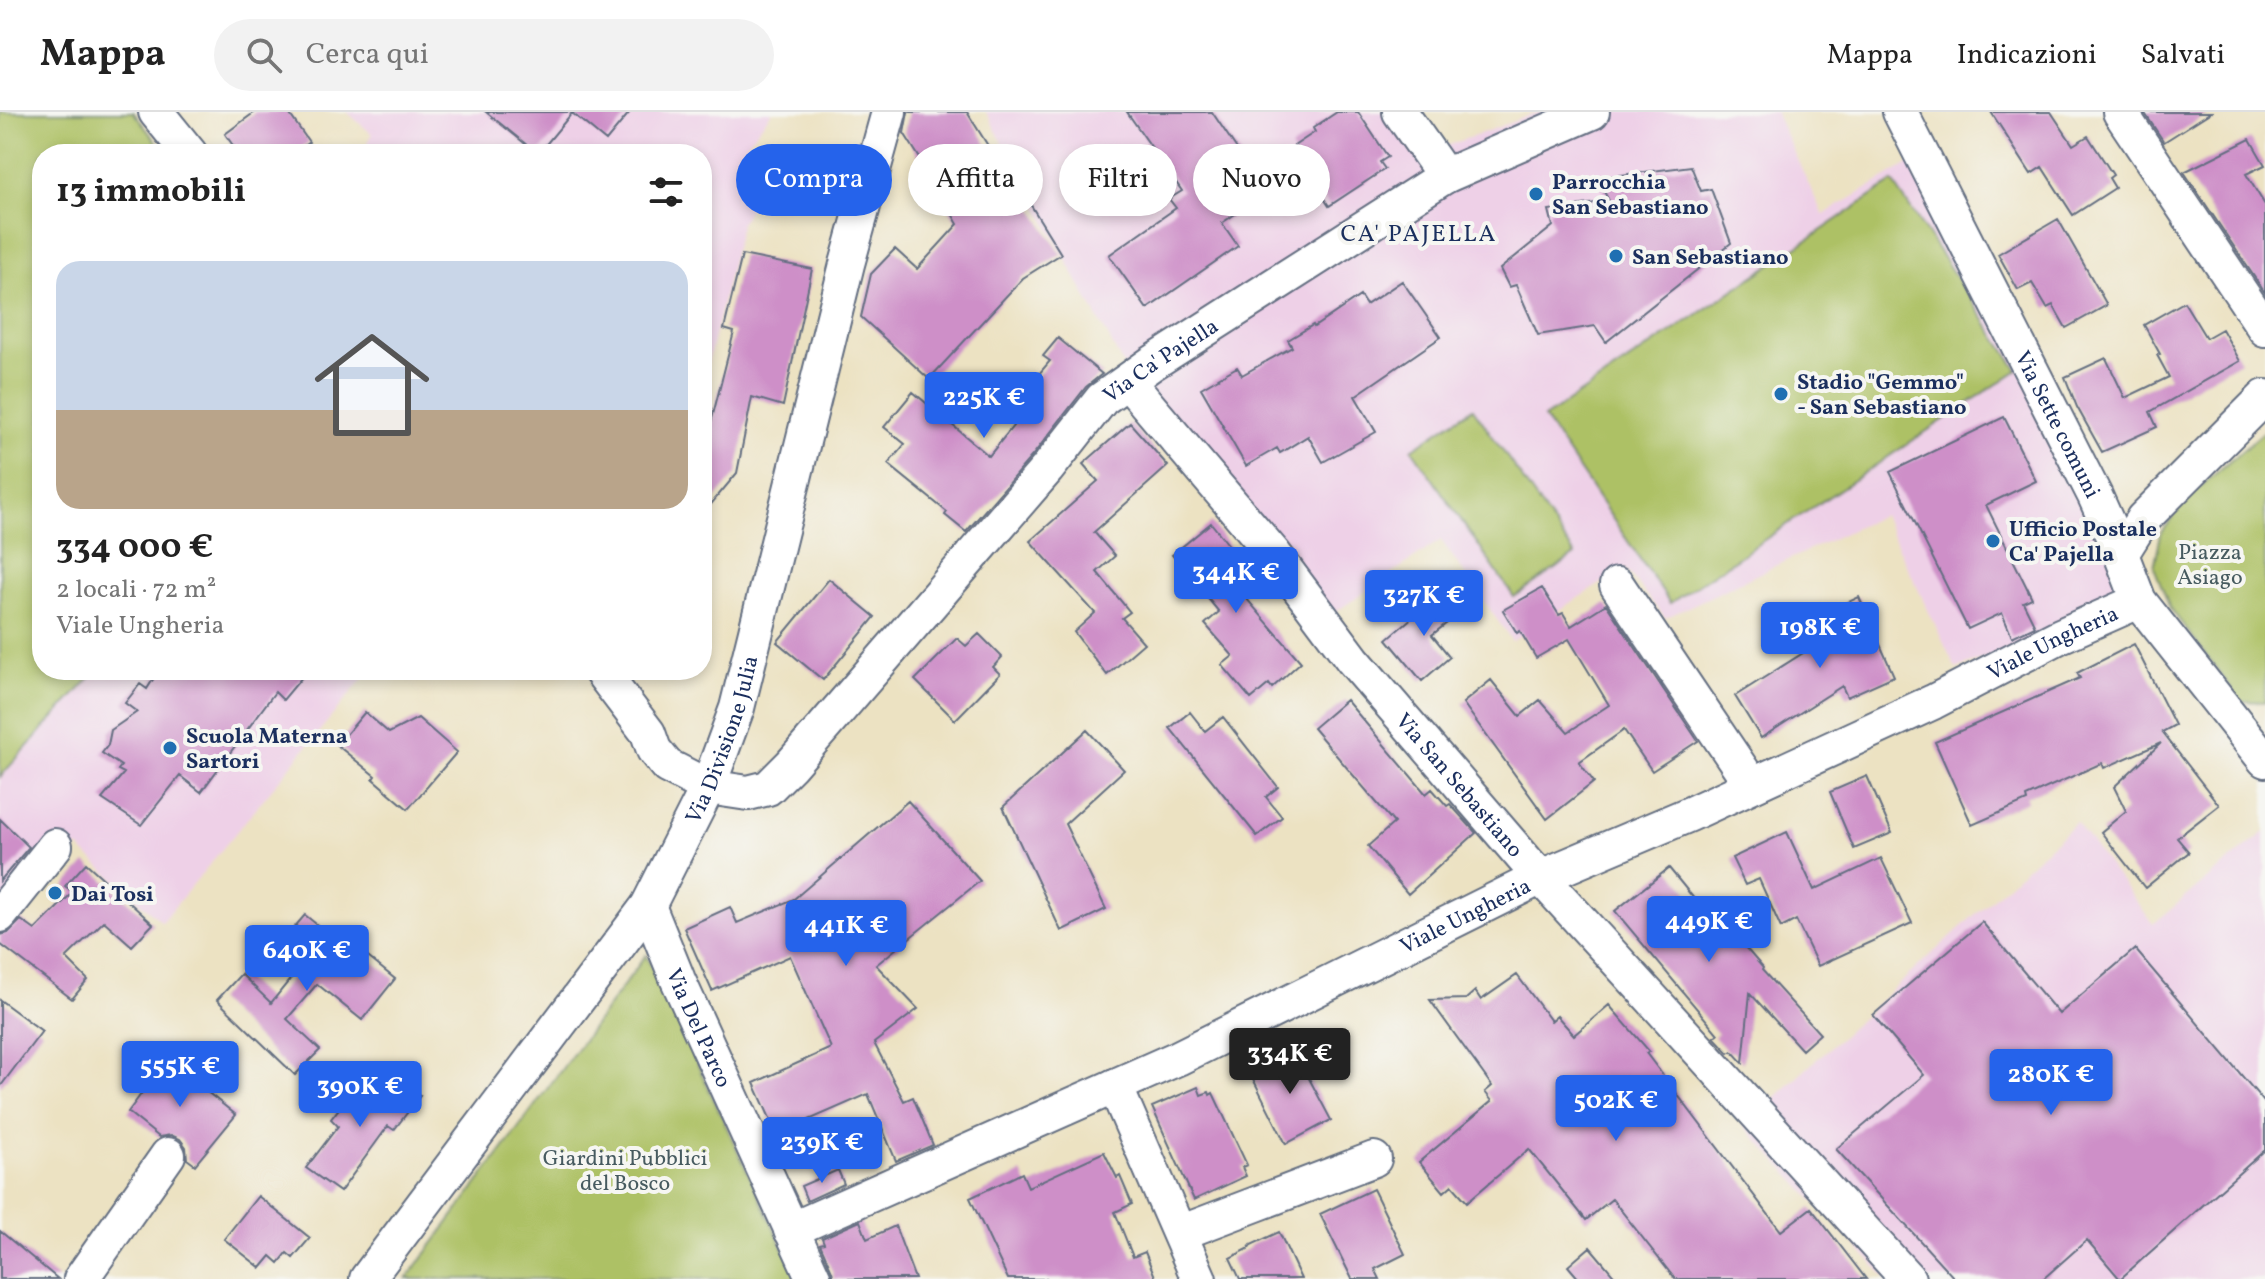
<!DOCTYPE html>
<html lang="it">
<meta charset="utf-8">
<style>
body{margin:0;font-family:Vollkorn,serif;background:#f2f2f2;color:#222;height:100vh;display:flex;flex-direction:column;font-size:30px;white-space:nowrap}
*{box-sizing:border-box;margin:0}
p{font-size:26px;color:#767676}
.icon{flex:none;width:44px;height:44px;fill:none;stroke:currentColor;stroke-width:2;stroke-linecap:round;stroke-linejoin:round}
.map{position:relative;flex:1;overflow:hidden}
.drawer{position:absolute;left:32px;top:32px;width:680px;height:536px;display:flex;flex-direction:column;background:#fff;border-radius:32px;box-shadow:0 4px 12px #0003}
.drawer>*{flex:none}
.hud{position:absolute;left:736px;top:32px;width:760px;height:72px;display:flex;gap:16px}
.price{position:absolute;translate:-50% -68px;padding:0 18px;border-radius:8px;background:#2563eb;color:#fff;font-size:26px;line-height:52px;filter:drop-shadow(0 2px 4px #0008)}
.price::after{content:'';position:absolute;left:50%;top:48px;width:24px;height:18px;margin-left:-12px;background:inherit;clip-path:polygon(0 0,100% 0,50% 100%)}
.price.active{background:#222;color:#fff}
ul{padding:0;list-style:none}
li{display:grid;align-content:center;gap:16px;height:424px;padding:0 24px}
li+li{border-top:2px solid #e0e0e0}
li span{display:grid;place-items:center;height:248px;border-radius:24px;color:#555}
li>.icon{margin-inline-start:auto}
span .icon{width:144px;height:144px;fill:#fffc;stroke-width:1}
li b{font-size:34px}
h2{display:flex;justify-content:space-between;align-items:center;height:96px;padding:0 24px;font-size:34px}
.pill{padding:0 28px;border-radius:36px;background:#fff;box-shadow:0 4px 12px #0003;font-size:28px;line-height:72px}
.pill.active{background:#2563eb;color:#fff}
header{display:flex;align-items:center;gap:48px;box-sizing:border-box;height:112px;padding:0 40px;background:#fff;border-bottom:2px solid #e0e0e0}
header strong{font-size:38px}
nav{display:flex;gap:44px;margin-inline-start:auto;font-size:28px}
.search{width:560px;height:72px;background:#f2f2f2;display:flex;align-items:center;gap:20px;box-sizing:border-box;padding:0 28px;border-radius:44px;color:#767676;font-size:30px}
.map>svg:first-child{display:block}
.built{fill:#eed0e7}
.green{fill:#adc165;stroke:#647862;stroke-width:2}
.building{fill:#ce8fc8}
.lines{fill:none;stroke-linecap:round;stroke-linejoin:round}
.minor-casing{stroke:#646e81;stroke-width:38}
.minor{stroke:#fff;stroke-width:34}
.poi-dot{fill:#1f6fb2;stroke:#f6f6f2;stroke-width:3}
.labels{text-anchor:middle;stroke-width:8;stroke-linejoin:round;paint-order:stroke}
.poi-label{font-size:22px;font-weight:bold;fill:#1b2f5e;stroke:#f6f6f2;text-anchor:start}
.street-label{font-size:22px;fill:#1b2f5e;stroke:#f6f6f2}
.park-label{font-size:22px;fill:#475b60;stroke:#f6f6f2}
.neighbourhood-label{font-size:24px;letter-spacing:2px;fill:#1b2f5e;stroke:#f6f6f2}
</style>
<header>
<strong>Mappa</strong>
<div class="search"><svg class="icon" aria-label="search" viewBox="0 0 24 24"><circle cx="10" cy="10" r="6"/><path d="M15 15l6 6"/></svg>Cerca qui</div>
<nav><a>Mappa</a><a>Indicazioni</a><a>Salvati</a></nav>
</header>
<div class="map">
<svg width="2265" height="1167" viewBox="0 0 2265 1167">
<rect width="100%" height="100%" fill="#f6f6f2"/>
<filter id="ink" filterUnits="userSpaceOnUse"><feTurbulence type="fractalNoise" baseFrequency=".0125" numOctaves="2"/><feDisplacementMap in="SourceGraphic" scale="16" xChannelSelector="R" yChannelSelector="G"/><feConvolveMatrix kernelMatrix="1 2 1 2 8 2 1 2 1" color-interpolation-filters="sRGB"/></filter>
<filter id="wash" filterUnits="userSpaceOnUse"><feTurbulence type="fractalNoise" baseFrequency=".006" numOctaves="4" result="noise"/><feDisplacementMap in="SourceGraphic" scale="32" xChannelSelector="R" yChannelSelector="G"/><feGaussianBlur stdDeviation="1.8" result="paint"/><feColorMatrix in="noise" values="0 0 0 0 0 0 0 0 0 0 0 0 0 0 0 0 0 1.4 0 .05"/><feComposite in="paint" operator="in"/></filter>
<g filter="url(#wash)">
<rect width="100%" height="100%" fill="#ece2c2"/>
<!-- built -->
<path class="built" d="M347,0h425l-38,48 29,23 -22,40 -39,165v-234h-337l-2,-2 9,-18z
M986,0h429l26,36 98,-36h236l48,103 99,-59 199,398 -4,53 -161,62 -73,-154 -218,103 -40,-50 -113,73 -71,-101 -126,86 -185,-249z
M97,558h273l-208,252 -84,-75 -78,100v-170z
M2076,710l77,102 112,-92v447h-378l-143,-153z"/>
<!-- green -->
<path class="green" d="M0,0h133l33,42h-124v516h55l-97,107z
M1893,70l125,188 -348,233 -126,-185z
M1473,296l102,147 -61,42 -102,-148z
M2265,319v271l-24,-1 -71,-93 -16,-41 7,-33 25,-35z
M646,843l152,324h-391z"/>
<g id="blocks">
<!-- building -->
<path class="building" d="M255,0h33l21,30 -16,12h-54l-14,-20z
M486,0h144l-24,29 -34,-28 -34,41z
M908,0h59l56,90 4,-3 34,55 -38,24 -94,101 -68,-62 10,-43 24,-25 22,20 41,-45 -32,-54 2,1 -24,-38z
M1127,0h85l31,46 -4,2 15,41 -32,22 16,23 -91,63 -38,-54 67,-47 -7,-9 13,-8z
M1337,0h21l30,45 -8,5 5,7 -56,37 -38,-58 24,-16 -2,-4z
M1991,0h60l22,33 15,-9 25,39 -4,3 6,10 -42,27 -31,-48 -11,7z
M2144,0h67l-47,30z
M2250,27l15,26 -19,9 19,31v88l-81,-121z
M1691,54l10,25 10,-2 20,54 -125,99 -11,-16 -57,9 -22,-50 -7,2 -9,-18 53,-43 -4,-16 60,-9 -12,-23z
M2058,107l49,86 -41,23 -13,-23 -6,3 -15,-25 -14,7 -20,-36z
M742,143l70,14 -29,137 -31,-9 -15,76 -35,42v-57l32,-126 -10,-3z
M1402,169l39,56 -86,59 21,36 -53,30 -15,-26 -28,17 -3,-5 -31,18 -45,-78 36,-21 5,8 50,-28 -4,-7 25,-15 1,2 46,-31 6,9z
M2184,190l22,36 16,-9 18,32 -90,51 7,15 -55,25 -25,-45 -12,-30 41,-19 19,40 44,-21 -12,-22 3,-1 -16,-29z
M1058,226l44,36 -16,13 -54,69 -66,76 -21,-17 2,-3 -59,-48 17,-20 -21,-17 29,-35 76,64 37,-46 -10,-9 34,-40 -7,-5z
M2004,305l32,64 -50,24 46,93 -9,4 12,24 -23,11 -10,-24 -34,16 -78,-157z
M1130,311l38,43 -74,66 21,24 -18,16 33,40 -8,6 22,25 -37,32 -33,-43 21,-19 -65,-72 68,-60 -15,-17z
M1211,411l32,40 -16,13 74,86 -29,26 -3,-4 -18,15 -29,-34 11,-9 -28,-32 14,-12 -47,-57z
M829,467l46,38 -52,63 -46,-38z
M1542,476l17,27 4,-2 8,13 35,-22 92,137 -46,30 -28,-41 -45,32 15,20 -47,37 -84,-116 28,-23 29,36 20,-16 28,32 41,-27 -40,-66 -33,19 -16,-27 -3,2 -14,-23z
M1440,482l17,21 -25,20 18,22 -28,24 -35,-42z
M1859,485l35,79 -47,21 -5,-11 -81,52 -26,-42 87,-55 -10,-22z
M979,522l23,23 -9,10 7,7 -45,46 -40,-40 42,-42 9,8z
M2134,532l41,81 -13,7 57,73 -42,33 12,14 -44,36 -44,-56 25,-21 -12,-24 47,-44 -57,25 -2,-5 -76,34 1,4 -55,24 -37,-83 145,-64 -3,-5z
M159,558h149l-25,30 -8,-8 -74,100 -21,-16 -39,49 -39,-26 22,-26 -6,-3 3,-4 -19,-13 6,-8 3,-15 26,-18 -12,-9 15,-19 7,5z
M1346,588l80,94 6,-5 15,17 3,-2 26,29 -68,61 -40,-48 26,-23 -81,-95z
M365,600l24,21 29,-15 39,34 -49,57 -35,-30 2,-3 -38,-31z
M1190,600l15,19 18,-14 55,70 -12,10 16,20 -25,19 -87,-108z
M1087,618l37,40 -59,54 41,85 -45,22 -58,-124z
M1867,664l25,57 -38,16 -24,-57z
M908,689l72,80 -104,84 42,44 -44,34 30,58 9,-4 20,48 -37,16 -28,-67 -91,40 -23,-51 77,-35 -41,-92 -78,35 -28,-63 46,-21 7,16 57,-24z
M0,707l29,28 -29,34z
M1787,720l27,58 67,-32 31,65 -94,43 -22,-46 -15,8 -22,-49 -14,6 -13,-27z
M86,751l67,61 -21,22 -28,-25 -38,37 22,22 -16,19 -72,-55v-9l8,-2 13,-13 14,10 38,-38 -8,-6z
M1669,756l57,70 6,-6 31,36 -1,2 58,64 -18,16 -52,-57 -7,70 -11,-12 -3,2 -15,-16 4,-3 -103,-123z
M305,803l37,30 5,-5 48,39 -33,41 -45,-36 -30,35 33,31 -25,25 -78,-75 24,-26 30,29 38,-47 -23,-19z
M1982,810l77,92 76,-65 130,154v47l-145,129 -33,-39 -44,39h-88l-119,-130 88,-74 -51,-60z
M1517,863l34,46 6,-5 17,19 35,-30 40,46 -3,2 135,178 30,-23 55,71h-191l-63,-80 -26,21 -57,-71 -62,53 -15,-17 -8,7 -25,-30 73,-61 -7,-9 7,-6 -62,-86 36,-1 9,-8 6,9z
M0,888l42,31 -42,56z
M1293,936l38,72 -45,24 -36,-71z
M161,943l75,60 -41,50 -8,-6 -1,-12 -6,-8 -9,-4 -12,2 -31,-25 19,-26 -6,-5z
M365,963l55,21 -26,34 -6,-4 -48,66 -34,-24 32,-42 -7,-7z
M1198,975l3,8 8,-3 1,3 3,-2 34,72 -5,2 4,9 -52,24 -42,-93z
M1104,1040l13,26 3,-2 12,28 -17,8 18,45 12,-5 11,27h-148l-38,-81 52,-25 6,14z
M838,1058l6,14 -37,17 -6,-15z
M1373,1077l32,65 -30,15 5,10h-28l-32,-65z
M258,1084l52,42 -17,20 -6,-5 -8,10 -8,-7 -10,12 -37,-29z
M860,1109l7,18 28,-13 20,53h-81l-2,-8 -12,-27 4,-1 -2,-5z
M0,1119l58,48h-58z
M1279,1120l22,47h-61l-10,-21 18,-9 3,-4z
M1590,1135l27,32h-38l-11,-13z"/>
</g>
</g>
<g filter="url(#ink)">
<use href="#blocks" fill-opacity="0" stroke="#646e81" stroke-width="2"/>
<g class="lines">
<defs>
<g id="minor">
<path d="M156,0l34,42"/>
<path d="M1400,0l45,64"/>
<path id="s1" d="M1900,0l195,384 26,58 18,47 126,159"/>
<path d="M2120,0l145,217"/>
<path id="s2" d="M1128,270l145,171 80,107 173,201 382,418"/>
<path d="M2121,442l22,-35 122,-122"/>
<path d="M1617,473l135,200"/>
<path id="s3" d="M600,558l48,63 6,17 13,16 41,21 40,6 20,-5 23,-23 256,-296 55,-70 49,-35 294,-188 147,-64"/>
<path id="s4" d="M648,794l30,74 136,299"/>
<path d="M0,803l55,-69"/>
<path d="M1115,974l84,193"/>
<path id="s5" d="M791,1118l387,-172 363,-181 149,-63 243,-112 127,-66 79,-35"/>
<path d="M1180,1121l194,-74"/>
<path d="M81,1167l87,-124"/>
<path id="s6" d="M367,1167l281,-373 60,-119 29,-79 110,-444 42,-152"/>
</g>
</defs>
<!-- minor casing -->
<use href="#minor" class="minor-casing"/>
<!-- minor -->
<use href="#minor" class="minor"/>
</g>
</g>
<!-- markers -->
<g class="poi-dot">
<circle cx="1536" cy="82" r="8"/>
<circle cx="1616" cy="144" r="8"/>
<circle cx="1781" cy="282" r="8"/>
<circle cx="1993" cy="429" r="8"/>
<circle cx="170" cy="636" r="8"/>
<circle cx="55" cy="781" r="8"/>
</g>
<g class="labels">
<!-- poi labels -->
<g class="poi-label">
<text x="1552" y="77">Parrocchia<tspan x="1552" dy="25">San Sebastiano</tspan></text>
<text x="1632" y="152">San Sebastiano</text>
<text x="1797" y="277">Stadio "Gemmo"<tspan x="1797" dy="25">- San Sebastiano</tspan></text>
<text x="2009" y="424">Ufficio Postale<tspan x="2009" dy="25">Ca' Pajella</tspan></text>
<text x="186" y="631">Scuola Materna<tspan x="186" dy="25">Sartori</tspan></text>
<text x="71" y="789">Dai Tosi</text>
</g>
<!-- street labels -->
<g class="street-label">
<text dy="8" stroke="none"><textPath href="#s3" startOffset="808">Via Ca' Pajella</textPath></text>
<text dy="8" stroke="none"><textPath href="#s1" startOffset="350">Via Sette comuni</textPath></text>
<text dy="8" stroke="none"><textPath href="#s5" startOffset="1392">Viale Ungheria</textPath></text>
<text dy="8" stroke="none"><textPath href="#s6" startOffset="650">Via Divisione Julia</textPath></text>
<text dy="8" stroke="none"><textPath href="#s2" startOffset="522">Via San Sebastiano</textPath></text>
<text dy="8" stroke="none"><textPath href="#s5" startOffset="744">Viale Ungheria</textPath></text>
<text dy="8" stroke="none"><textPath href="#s4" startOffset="132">Via Del Parco</textPath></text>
</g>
<!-- park labels -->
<g class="park-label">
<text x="2210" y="447">Piazza<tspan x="2210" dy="25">Asiago</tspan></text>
<text x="625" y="1053">Giardini Pubblici<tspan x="625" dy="25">del Bosco</tspan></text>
</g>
<!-- neighbourhood labels -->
<g class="neighbourhood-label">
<text x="1419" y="129">CA' PAJELLA</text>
</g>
</g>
</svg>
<b class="price" style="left:984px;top:328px">225K €</b>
<b class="price" style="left:1236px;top:503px">344K €</b>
<b class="price" style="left:1424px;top:526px">327K €</b>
<b class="price" style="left:1820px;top:558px">198K €</b>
<b class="price" style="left:1709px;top:852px">449K €</b>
<b class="price" style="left:846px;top:856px">441K €</b>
<b class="price" style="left:307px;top:881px">640K €</b>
<b class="price active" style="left:1290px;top:984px">334K €</b>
<b class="price" style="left:180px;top:997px">555K €</b>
<b class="price" style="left:2051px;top:1005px">280K €</b>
<b class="price" style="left:360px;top:1017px">390K €</b>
<b class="price" style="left:1616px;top:1031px">502K €</b>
<b class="price" style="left:822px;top:1073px">239K €</b>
<div class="hud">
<a class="pill active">Compra</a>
<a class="pill">Affitta</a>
<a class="pill">Filtri</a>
<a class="pill">Nuovo</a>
</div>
<section class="drawer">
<h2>13 immobili<svg class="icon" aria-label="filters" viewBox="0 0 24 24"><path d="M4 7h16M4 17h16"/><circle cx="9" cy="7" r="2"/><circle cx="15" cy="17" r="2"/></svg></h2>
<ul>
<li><span style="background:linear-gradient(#c9d6e8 60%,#b9a48a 0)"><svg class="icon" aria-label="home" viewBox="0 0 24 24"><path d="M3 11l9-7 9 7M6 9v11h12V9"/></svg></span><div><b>334 000 €</b><p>2 locali · 72 m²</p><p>Viale Ungheria</p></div></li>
</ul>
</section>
</div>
